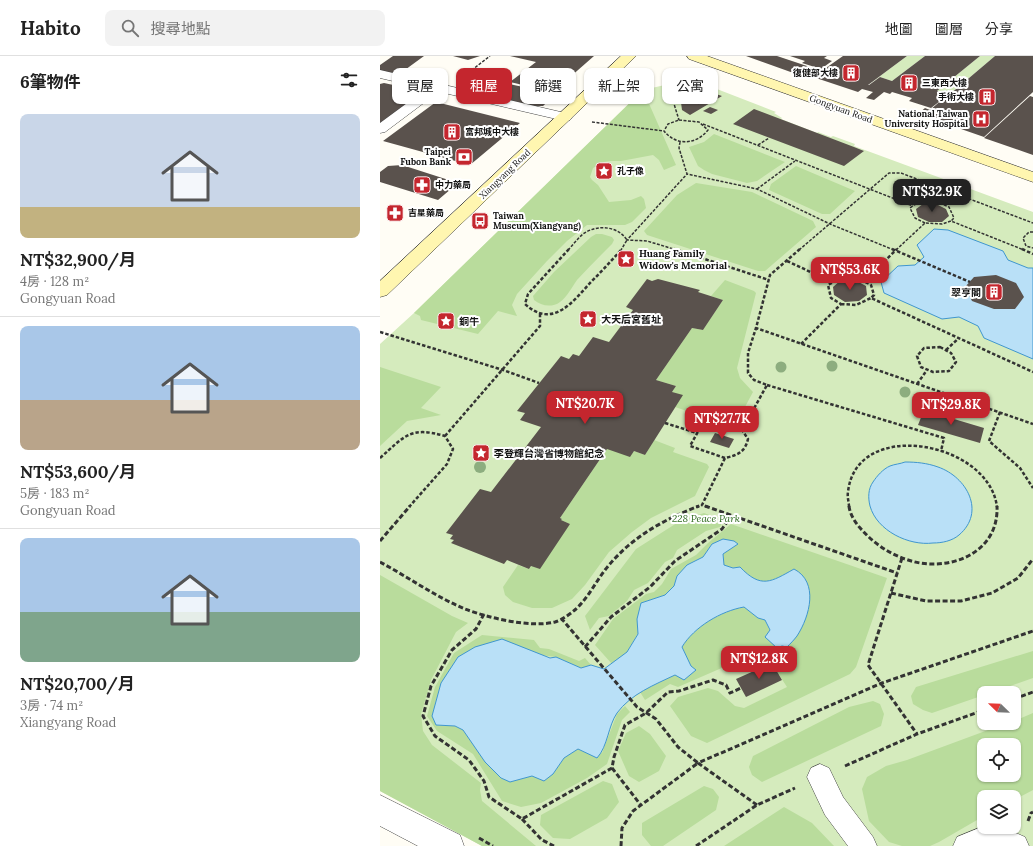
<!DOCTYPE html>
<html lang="zh-TW">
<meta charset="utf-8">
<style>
body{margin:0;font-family:Lora,"Noto Sans TC",serif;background:#f2f2f2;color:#222;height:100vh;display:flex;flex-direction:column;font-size:15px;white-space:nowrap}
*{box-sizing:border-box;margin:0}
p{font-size:13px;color:#767676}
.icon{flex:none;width:22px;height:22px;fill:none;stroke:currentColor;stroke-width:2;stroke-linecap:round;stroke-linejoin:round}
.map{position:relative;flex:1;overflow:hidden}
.panel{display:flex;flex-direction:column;background:#fff;width:380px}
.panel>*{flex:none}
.hud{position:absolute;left:12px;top:12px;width:380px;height:36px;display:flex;gap:8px}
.needle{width:26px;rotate:293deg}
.fabs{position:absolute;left:597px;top:630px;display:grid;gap:8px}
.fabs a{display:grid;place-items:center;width:44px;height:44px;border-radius:8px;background:#fff;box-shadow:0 1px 3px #0004;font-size:20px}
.price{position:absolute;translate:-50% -34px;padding:0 9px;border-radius:8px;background:#c4262e;color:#fff;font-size:13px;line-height:26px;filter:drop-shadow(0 1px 2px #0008)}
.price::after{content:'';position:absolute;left:50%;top:24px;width:12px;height:9px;margin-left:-6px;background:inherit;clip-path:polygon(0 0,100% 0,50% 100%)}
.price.current{background:#222;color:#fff}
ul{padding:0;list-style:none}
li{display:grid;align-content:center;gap:8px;height:212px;padding:0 20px}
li+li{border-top:1px solid #e0e0e0}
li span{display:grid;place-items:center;height:124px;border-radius:8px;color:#555}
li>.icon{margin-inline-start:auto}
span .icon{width:72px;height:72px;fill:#fffc;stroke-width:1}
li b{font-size:17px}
h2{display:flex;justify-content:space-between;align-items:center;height:48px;padding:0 20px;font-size:17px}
.chip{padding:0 14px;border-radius:8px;background:#fff;box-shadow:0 1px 3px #0004;font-size:14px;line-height:36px}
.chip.current{background:#c4262e;color:#fff}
header{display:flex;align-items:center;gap:24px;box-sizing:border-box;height:56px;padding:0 20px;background:#fff;border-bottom:1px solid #e0e0e0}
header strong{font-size:19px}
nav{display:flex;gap:22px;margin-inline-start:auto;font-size:14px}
.search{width:280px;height:36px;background:#f2f2f2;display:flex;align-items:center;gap:10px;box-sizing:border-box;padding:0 14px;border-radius:8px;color:#767676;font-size:15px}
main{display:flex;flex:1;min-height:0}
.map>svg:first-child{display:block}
.green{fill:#d5ebbd;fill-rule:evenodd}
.forest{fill:#b9dc9c;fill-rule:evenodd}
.water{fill:#b9e0f7;stroke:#3f96cf}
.building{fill:#5a524d}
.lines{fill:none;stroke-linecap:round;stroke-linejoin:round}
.lane-casing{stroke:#444;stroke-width:1}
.street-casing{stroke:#444;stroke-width:1}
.secondary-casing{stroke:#333;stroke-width:1}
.path-far2{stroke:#333;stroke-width:1.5;stroke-dasharray:3 1.5;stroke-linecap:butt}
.path-far1{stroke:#333;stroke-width:2.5;stroke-dasharray:3.5 2;stroke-linecap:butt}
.path{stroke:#333;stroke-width:3;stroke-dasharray:5 2.5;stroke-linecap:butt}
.lane{fill:#fff;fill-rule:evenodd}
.street{fill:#fff;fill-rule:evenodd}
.secondary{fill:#fff6b0;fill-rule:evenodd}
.tree{fill:#8dad7f}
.labels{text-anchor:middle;stroke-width:4;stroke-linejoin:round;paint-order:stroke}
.far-poi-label{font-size:9px;font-weight:bold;fill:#111;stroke:#fff;text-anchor:start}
.far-street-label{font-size:9px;fill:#111;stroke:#fff}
.poi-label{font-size:10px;font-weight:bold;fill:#111;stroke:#fff;text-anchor:start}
.park-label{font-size:10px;font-style:italic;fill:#2f6b1f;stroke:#fff}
</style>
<header>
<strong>Habito</strong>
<div class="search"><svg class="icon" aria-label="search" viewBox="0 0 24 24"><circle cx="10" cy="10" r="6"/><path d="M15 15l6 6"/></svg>搜尋地點</div>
<nav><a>地圖</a><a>圖層</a><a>分享</a></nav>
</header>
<main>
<section class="panel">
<h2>6筆物件<svg class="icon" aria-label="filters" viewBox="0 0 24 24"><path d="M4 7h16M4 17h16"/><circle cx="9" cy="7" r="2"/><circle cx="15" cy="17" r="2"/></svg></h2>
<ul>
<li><span style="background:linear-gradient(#c9d6e8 75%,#c2b280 0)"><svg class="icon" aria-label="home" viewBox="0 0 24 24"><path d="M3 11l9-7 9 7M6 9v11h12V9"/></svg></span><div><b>NT$32,900/月</b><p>4房 · 128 m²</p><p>Gongyuan Road</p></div></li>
<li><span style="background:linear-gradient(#a9c7e8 60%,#b9a48a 0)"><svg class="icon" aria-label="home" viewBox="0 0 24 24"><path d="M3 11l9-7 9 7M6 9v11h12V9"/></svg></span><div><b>NT$53,600/月</b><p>5房 · 183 m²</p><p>Gongyuan Road</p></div></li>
<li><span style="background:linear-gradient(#a9c7e8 60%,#7fa58c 0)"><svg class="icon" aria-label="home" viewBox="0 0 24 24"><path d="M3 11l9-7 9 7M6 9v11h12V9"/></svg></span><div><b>NT$20,700/月</b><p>3房 · 74 m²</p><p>Xiangyang Road</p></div></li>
</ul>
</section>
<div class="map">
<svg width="653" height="790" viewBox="0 0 653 790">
<rect width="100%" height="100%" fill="#fffdf5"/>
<!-- green -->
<path class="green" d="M527,0h18l-33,25 -12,-4 -12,8z
M600,0h15l-46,39 -12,-4z
M311,23l85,33 -2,1 8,5 -1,1 36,14 1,-1 13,5 2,-1 22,8 -1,2 179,66v634h-551l-102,-55v-447l34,-31 229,-223zM604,637h30v30h-30zM604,689h30v30h-30zM604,741h30v30h-30z"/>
<!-- forest -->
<path class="forest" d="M263,34l33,75 -12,5 -5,-10 -6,-5 -32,6h-10l-7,1 -11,6 -3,9 2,3 6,5 11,17 22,-2 10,-4 3,3 2,9 -14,14 -7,3h-38l-20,16 -20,20 -30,33 -5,11 5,11 -19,-5 -20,23 -57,-14 -1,-4 -6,-3z
M334,78l71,28 -28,19 -10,2 -35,-9 -8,-4 -6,-4 -9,-19 15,-5z
M416,110l59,25 -25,23h-8l-53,-24 2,-6z
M316,127l56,9 61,29 3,6 -51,44h-7l-111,-36 -3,-4 33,-36z
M216,178h6l10,3 2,3 -2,4c-12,12 -24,24 -35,36 -5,7 -10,17 -17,22 -8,6 -19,4 -26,-2l-1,-4 21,-24 37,-35z
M345,224l29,11 2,2 -19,75 3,10 13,14 -15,28 -4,1 -35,-11 -3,4 -21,-7 -3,-15 4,-6 -20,-6 36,-52 11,2 20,-30 -12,-4z
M0,311l61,20 -20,21 20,7 -34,6 -27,25z
M274,384l21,8 -2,4 34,12 2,3 -14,29 -44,22 -19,14 -23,20 -24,33 -13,14 -20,9h-20l-19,-6 -8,-7 -2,-8 15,-22 11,4 41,-45 -9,-4 1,-1 -2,-1 47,-69 27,2 11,4z
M324,457l19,7 -3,7 -14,4 -29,19 -4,8 -8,4 -17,21 -14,7 -7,11 -18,15 -10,2 -9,12 -5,-14 51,-67 44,-28z
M351,468l156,54 -31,89 -6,7 -143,69 -16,-7 -21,-30 8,-9 30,-9 10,3 17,15 9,2 43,-21 -24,-37 -85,37 -8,-3 -25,16 -5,-8 35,-17 20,-5 -4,-4 -9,-19c12,-20 39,-36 62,-40l14,11 7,2 12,28 17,-79c-23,13 -33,20 -54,-2l-7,1 -9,-3 -1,-11 12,-8 -23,-2 -9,13 -16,8 -10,11 -3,10 -9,9 -24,8 -4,16 1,14 -11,19 -15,12 -17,-19 18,-26 33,-25 8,-2 8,-8 9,-15 25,-14 12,-12z
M0,519l72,41 16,7 -12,9 -25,48 -10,34 2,17 9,14 49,38 -1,7 2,11 54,45h-54l-102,-55z
M102,579l52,5 6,8 9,1 30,12 6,-3 6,7 -10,3 -25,-11 -81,-10 -17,11 -17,25 -9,33 12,10h11l8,4 22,32 25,20 22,-6 21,-2 11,-16 14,-10 24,5 15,-39 8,-8 5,6 -8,8 -15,44 -20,14 -46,25 -20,4 -19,-6 -29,-47 -36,-23 -10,-15 8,-29 19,-34z
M653,595v27l-43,15h-6v2l-52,18 -9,-3 -10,-6 -2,-8 5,-9z
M493,645l7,3 4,10 -3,12 -119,56 -10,-7 -3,-8 4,-11 96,-49z
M653,657v77l-19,10v-3h-30v19l-45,26 -9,4h-28l-13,-4 -20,-21 -7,-32 5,-12 19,-11 21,-6 100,-37h7v-2zM604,689h30v30h-30z
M259,670l11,8 16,22 -7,15 -20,11 -10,-6 -11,-25 8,-18z
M223,725l9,3 7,18 -12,16 -37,21 -17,-1 -13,-13 1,-10z
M324,730l9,3 6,8 -3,13 -53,36h-12l-9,-11v-12z
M404,751l28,16 22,23h-110z"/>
<!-- water -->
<path class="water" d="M554,173l14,1 55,21 5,9 20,8h5v91l-49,-21 -6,-12 -19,-9 -17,2 -58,-26 -3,-11 17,-16 17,-1 9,-8 -7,-12z
M525,406c11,0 22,1 33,5 29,10 48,45 21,68 -7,6 -17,8 -26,8 -24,3 -56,-12 -63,-37 -2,-8 -2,-17 3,-24 4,-6 10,-13 17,-16 5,-2 10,-2 15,-4z
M343,483l11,2 4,3 -15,10 1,11 9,3 7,-1c21,22 31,15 54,2 25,13 16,47 3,67 -3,4 -7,8 -10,11l-5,-1 -5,2 -12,-11 5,-7 -5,-10 -7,-2 -14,-11c-23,4 -50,20 -62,40l9,19 5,4 -12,10 -9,-5c-21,10 -44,19 -58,38 -9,13 -9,33 -20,45l-19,-9 -14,9 -11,16 -9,7 -12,-5 -22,6 -9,-4 -16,-16 -22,-32 -8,-4 -19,-1 -4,-9 9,-33 17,-26 17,-10 27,-8 48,19 6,-1 25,11 10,-3 13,4 23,-17 11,-18 -1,-15 4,-16 24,-8 9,-9 3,-10 10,-11 16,-8 9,-13z"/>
<!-- building -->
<path class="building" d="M13,0h31l-26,19 -18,-5v-5z
M73,0h27l-12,4z
M130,0h84l-41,36 -43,-10 26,-20z
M366,0h31l33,11 -3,2 9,3 -9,6 -6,-2 5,-3 -3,-1 -4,3z
M410,0h37l-3,2 8,3 -11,8 -19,-6 3,-2z
M463,0h64l-39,29h1l11,-8 12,4 33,-25h55l-43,35 12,4 46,-39h38v36l-49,45 -66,-23 7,-6 5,2 14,-12 -13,10 -22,-7 3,-3 -20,-6 -2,2 -6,-2 -10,8 -8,-2 7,-6 -11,-3 -4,3 -45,-15z
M120,26l56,12 -13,12h-11l-49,-11z
M4,27l33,7 2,7 -39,29v-42z
M314,29l22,9 6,2 -32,19 -8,-5 -2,-15 3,-6z
M650,40l3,1v58l-49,-17z
M56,46l84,21 -50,42 -87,-24z
M330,51l8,3 -7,4 -8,-3z
M374,53l100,38 10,4 -20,15 -111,-42z
M22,109l56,18 -20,17 -58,-18v-10l8,-6z
M543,148h13l10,5 3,7 -7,6h-13l-11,-5 -2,-8z
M616,219l20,8 8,14 -9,12h-21l-22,-8 -7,-14 9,-10z
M267,223l5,2 6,-2 42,11 -2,2 25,8 -20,30 -11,-2 -36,52 20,6 -4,6 11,3 -38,60 -11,-4 -4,6 -23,-8 -47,69 2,1 -1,1 9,4 -30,45 -9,-3 -2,3 -22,-9 -3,4 -53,-21 3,-3 -4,-1 3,-4 -7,-2 34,-44 11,3 50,-65 -21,-7 5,-7 -8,-2 44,-55 8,3 4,-5 6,2 14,-19 16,5 24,-32 -7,-3z
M461,224h14l11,6 1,9 -8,6 -14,1 -11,-7 -1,-8z
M544,354l60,18 -4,15 -62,-18z
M335,377l19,6 -5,9 -19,-6z
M392,607l10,17 -36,17 -10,-18z"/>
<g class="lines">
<defs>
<path id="lane" d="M57,27l4,1 2,3 -2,3 -56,42 -5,1v-10l53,-39z
M440,708l9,4 14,29 30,40 4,9h-29l-23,-31 -18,-38 4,-9z
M604,770v1h18l23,10 4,9h-76l4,-9z"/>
<path id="street" d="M0,14l185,43 5,1 2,3 -2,3 -5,1 -185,-43z
M0,739l80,40 4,11h-46l-38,-20z"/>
<path id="secondary" d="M241,0h15l-249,239 -7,2v-16z
M307,0h20l326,116v10l-344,-123z"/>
</defs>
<!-- lane casing -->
<use href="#lane" class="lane-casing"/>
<!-- street casing -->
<use href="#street" class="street-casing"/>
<!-- secondary casing -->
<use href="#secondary" class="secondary-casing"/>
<!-- path-far2 -->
<path class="path-far2" d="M88,17l22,-17
M285,19l14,45
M293,43l11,-1 15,6
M299,64l20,2 9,8c-12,15 -32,16 -44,1l4,-7z
M212,66l72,9
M323,68l210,82
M300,86l-1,6 8,26 70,15 73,35 64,26
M378,89l11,-7
M377,133l38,-28
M563,148l11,-11
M545,167l-10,-5 -5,-10c13,-11 25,-7 39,-1l5,11 -3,3
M653,176h-4l-6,6 3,8 7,2
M188,194c5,-5 10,-12 15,-16 14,-10 35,-8 44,6l-6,10
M297,194l-30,-9 -20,-1 60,-66
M419,194l90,-77h12l132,50
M516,194l29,-27 17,1 9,-3 73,29"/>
<!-- path-far1 -->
<path class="path-far1" d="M189,193l-41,45 -3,10c27,25 47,-1 65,-21 11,-11 21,-22 32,-34
M294,193l95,31
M420,193l-30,26 -14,53 277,96
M512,193l78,33
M642,193l11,5
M407,205l45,21
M484,225l33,-32
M461,248l15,1 15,-7
M0,276l123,38 36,13
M421,288l40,-40 -10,-6 -3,-13c15,-9 28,-9 43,0l3,10 -3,3 162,74
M560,291l11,6 5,9 -7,9 -16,1 -12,-5 -4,-11 7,-8z
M566,294l13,-12
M537,328l10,-14
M387,329l177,53 -3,13
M620,356l-11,29 31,27 13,20
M285,367l32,10
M65,380l95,-110v-12
M0,402c25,-22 30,-32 65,-22l8,13 -6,15 -38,43
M345,402l-35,-12 15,-27 37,11
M316,451l6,-2
M328,451l-6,-2 23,-47c13,-3 20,-6 23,-19l-6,-9 25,-45 -13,-5 -6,-7v-20l8,-25
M469,451c0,-5 -2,-10 -1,-15 8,-75 141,-51 149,15"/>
<!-- path -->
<path class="path" d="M325,450l192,67
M469,450c1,9 7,18 13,24 15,17 36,29 58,33 38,6 79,-14 77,-57
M0,485l30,-35
M522,502l-34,107 49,69
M0,506c28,15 56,35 85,47 24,9 65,19 90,13 7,-2 15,-8 21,-13 12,-11 19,-26 29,-39 24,-31 57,-50 94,-64
M511,537l35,8h35l31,-8 26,-15 15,-19
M104,558l-8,15 -24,21 -21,36 -8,30 12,20 34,24 15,21 5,16 33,22 90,-51 2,-11 11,-32 21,-12 22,-21 11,-1 34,-11 13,5 4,8 11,-5
M181,562l76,89 19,12 22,28 20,16 -65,48 -11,17 -1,18
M205,591l26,-30 39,-30 25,-26 47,-32 10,-14
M634,643l19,-7
M465,710l72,-32 67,-24
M232,712l28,36
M377,749l-59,-42 184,-80 151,-52
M142,763l20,21 12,6
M648,765l3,-8 2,-1
M99,782l14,8
M316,790l61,-41 38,-17"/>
<!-- lane -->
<use href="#lane" class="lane"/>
<!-- street -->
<use href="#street" class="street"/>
<!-- secondary -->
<use href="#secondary" class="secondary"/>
</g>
<!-- trees -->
<g class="tree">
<circle cx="452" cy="310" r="5.5"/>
<circle cx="401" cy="311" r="5.5"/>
<circle cx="525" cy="336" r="5.5"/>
<circle cx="100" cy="411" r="6"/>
</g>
<!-- icons -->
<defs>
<symbol id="building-square" viewBox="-11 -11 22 22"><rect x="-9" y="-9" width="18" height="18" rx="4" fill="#c4262e" stroke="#fff"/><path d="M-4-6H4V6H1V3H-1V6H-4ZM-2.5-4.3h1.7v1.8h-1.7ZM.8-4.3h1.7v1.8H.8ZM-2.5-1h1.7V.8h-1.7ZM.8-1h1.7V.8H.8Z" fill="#fff"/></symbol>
<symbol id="hospital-square" viewBox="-11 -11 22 22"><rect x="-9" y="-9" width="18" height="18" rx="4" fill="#c4262e" stroke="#fff"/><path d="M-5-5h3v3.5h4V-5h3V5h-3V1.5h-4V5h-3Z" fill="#fff"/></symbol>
<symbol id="bank-square" viewBox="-11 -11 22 22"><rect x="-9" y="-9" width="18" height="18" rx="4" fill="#c4262e" stroke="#fff"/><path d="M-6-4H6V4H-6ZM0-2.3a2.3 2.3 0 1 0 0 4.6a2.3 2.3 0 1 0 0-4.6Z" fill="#fff"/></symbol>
<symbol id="sight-square" viewBox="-11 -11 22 22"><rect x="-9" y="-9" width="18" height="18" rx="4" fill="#c4262e" stroke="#fff"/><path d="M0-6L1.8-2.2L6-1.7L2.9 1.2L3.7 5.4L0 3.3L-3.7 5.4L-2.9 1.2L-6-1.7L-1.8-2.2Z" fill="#fff"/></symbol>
<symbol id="pharmacy-square" viewBox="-11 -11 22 22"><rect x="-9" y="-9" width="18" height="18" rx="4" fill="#c4262e" stroke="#fff"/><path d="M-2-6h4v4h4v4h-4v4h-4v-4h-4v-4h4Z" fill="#fff"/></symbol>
<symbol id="bus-square" viewBox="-11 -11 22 22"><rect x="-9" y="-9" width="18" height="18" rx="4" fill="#c4262e" stroke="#fff"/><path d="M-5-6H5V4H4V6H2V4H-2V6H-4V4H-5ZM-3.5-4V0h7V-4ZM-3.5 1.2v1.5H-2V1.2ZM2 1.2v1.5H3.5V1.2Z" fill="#fff"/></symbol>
</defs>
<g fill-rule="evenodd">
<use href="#building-square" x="461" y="7" width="20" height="20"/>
<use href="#building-square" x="519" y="17" width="20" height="20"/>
<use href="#building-square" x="597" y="31" width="20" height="20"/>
<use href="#hospital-square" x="591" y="53" width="20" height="20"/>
<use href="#building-square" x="62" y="66" width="20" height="20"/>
<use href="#bank-square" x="74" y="91" width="20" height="20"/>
<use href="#sight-square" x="214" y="105" width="20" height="20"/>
<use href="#pharmacy-square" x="32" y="119" width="20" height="20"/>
<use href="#pharmacy-square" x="5" y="147" width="20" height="20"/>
<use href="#bus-square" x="90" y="155" width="20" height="20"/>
<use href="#sight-square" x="236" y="193" width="20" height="20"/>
<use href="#building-square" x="604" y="226" width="20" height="20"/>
<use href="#sight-square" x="198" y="253" width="20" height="20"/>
<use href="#sight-square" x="56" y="255" width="20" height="20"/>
<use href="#sight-square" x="91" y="387" width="20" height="20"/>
</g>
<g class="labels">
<!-- far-poi labels -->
<g class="far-poi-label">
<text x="458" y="20" text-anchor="end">復健部大樓</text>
<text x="542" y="30">三東西大樓</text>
<text x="594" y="44" text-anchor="end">手術大樓</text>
<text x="588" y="61" text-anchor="end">National Taiwan<tspan x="588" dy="10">University Hospital</tspan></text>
<text x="85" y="79">富邦城中大樓</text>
<text x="71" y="99" text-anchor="end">Taipei<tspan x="71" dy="10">Fubon Bank</tspan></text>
<text x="237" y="118">孔子像</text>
<text x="55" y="132">中力藥局</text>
<text x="28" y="160">吉星藥局</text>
<text x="113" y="163">Taiwan<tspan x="113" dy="10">Museum(Xiangyang)</tspan></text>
</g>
<!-- far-street labels -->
<g class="far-street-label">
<text transform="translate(461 53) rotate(20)" y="3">Gongyuan Road</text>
<text transform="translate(125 118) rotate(-44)" y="3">Xiangyang Road</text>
</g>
<!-- poi labels -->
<g class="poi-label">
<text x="259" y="201">Huang Family<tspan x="259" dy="12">Widow's Memorial</tspan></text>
<text x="601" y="240" text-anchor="end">翠亨閣</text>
<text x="221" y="267">大天后宮舊址</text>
<text x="79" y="269">銅牛</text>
<text x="114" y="401">李登輝台灣省博物館紀念</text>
</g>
<!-- park labels -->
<g class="park-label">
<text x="326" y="466">228 Peace Park</text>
</g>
</g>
</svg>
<div class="fabs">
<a><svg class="needle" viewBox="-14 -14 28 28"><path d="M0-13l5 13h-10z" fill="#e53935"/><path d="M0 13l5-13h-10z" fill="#767676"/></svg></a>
<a><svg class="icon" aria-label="locate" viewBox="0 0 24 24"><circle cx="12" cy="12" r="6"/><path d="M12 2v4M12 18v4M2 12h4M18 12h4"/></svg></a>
<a><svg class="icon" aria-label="layers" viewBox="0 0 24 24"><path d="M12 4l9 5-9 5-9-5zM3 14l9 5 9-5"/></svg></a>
</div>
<b class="price current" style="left:552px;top:157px">NT$32.9K</b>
<b class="price" style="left:470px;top:235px">NT$53.6K</b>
<b class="price" style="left:205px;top:369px">NT$20.7K</b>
<b class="price" style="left:571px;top:370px">NT$29.8K</b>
<b class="price" style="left:342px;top:384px">NT$27.7K</b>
<b class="price" style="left:379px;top:624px">NT$12.8K</b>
<div class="hud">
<a class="chip">買屋</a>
<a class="chip current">租屋</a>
<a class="chip">篩選</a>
<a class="chip">新上架</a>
<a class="chip">公寓</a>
</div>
</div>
</main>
